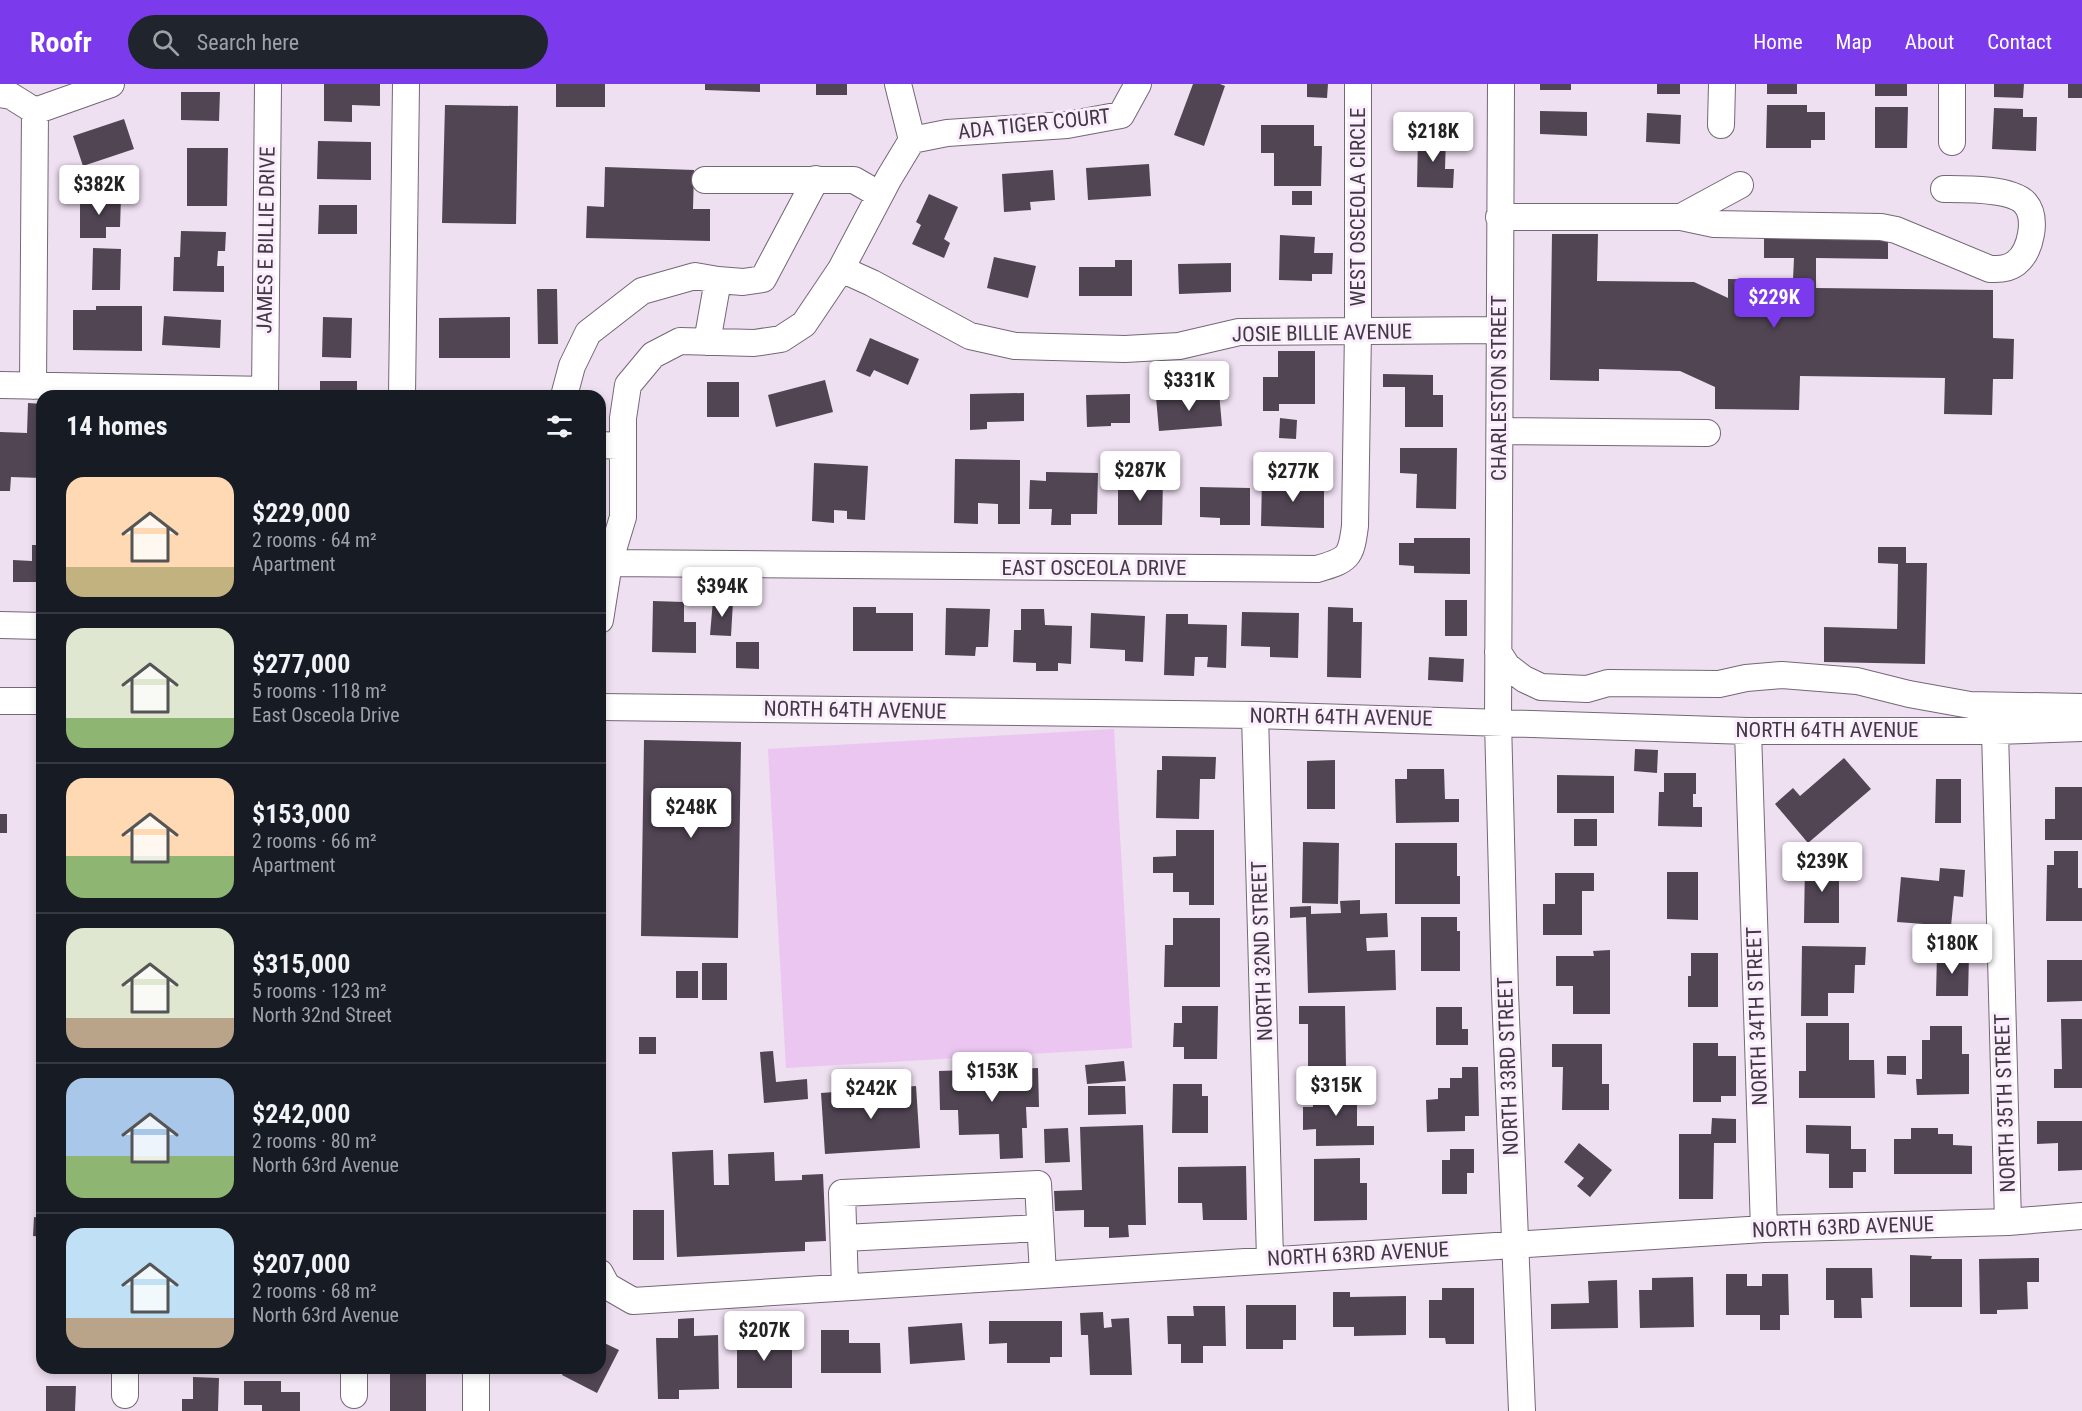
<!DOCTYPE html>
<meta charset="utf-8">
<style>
body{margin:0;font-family:"Roboto Condensed",sans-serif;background:#20242c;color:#f1f3f6;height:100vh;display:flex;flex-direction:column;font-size:22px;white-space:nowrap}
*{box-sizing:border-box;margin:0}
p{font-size:20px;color:#9ea1a6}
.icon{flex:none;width:33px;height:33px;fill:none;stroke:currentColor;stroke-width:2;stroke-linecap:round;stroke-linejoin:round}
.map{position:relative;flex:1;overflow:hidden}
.details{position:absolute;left:36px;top:306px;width:570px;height:984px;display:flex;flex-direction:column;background:#171b24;border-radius:18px;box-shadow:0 3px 9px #0003}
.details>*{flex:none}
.price{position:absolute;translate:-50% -51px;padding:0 14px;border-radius:6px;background:#fff;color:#222;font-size:20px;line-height:39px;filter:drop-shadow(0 2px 3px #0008)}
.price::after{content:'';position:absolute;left:50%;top:36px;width:18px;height:14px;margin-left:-9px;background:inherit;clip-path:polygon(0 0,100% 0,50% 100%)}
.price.selected{background:#7c3aed;color:#fff}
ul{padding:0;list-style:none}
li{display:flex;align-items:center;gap:18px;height:150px;padding:0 30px}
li+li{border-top:2px solid #363941}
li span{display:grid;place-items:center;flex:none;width:168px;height:120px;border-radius:18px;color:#555}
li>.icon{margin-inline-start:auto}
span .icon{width:72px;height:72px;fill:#fffc;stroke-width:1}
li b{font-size:26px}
h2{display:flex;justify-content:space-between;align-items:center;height:72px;padding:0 30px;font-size:26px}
header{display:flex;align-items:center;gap:36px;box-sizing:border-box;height:84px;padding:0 30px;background:#7c3aed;color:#fff}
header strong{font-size:28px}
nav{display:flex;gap:33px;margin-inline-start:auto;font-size:21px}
.search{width:420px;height:54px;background:#20242c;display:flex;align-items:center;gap:15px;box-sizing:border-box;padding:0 21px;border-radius:33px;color:#9ea1a6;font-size:22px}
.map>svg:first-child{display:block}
.green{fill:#eac6f1}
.building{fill:#514553}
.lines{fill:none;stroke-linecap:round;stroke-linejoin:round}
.minor-casing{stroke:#746776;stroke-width:28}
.minor{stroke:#fff;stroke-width:26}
.labels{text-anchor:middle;stroke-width:6;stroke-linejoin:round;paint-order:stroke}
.street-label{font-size:21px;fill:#403a41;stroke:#fbedfe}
</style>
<header>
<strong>Roofr</strong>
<div class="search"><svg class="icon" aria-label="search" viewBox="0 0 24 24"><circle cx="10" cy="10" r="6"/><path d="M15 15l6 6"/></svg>Search here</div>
<nav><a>Home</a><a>Map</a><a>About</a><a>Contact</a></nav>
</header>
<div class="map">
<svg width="2082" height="1327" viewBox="0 0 2082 1327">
<rect width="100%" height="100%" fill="#eedff1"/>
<!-- green -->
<path class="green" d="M1114,645l18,319 -346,20 -18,-319z"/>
<!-- building -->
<path class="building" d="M324,0h56v22l-28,-1v17l-28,-1z
M556,0h49v23h-49z
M705,0h55v8l-55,-2z
M816,0h31v11h-31z
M1193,0h27l5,2 -21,60 -30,-11z
M1307,0h21l-1,14 -20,-1z
M1540,0h31v6h-31z
M1657,0h23v10h-23z
M1767,0h30v10h-30z
M1875,0h32v12h-32z
M1994,0h30l-1,14 -29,-1z
M2068,0h14v14h-14z
M181,8h39l-1,29 -38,-1z
M445,21l73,1 -2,118 -74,-1z
M1767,21h40v7h18v28h-14v8h-45z
M1875,23h33l-1,41h-32z
M1994,24l29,1v8h14l-1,34 -44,-2z
M1540,27l47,1v24l-47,-2z
M1647,29l34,2 -1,29 -34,-2z
M124,35l10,30 -51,17 -10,-30z
M1261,41h53v21h8l-1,40h-47v-33h-13z
M1418,52h28l-1,33h9l-1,19 -36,-1z
M318,57l53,1v38l-54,-1z
M187,64h41l-1,58h-40z
M1149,80l2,32 -63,4 -2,-32z
M605,83l89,3 -1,39h17v32l-124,-3 1,-32 17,1z
M1053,86l2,30 -25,2 1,8 -27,2 -2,-38z
M1292,107h20v14h-20z
M929,110l29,13 -14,32 6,4 -6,15 -32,-14 9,-19 -5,-3z
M80,113l41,1 -1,29h-14v11h-26z
M319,121h38v29h-39z
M181,147l45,1 -1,19h-7l-1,15h7v26l-51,-1 1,-34h6z
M1552,150h46l-1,47 97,1 34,16v-19l65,1 1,-22h-30v-20l124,2v19l-72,-1v30l177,2v48l21,1 -1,40h-20l-1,36 -48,-1 1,-36 -145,-2 -1,34 -84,-1v-22l-35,-16 -81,-2v12l-49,-1z
M1280,151l35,2 -1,16h19l-1,21h-20v7l-33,-1z
M93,164l28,1 -1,41h-28z
M994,173l42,9 -8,32 -41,-10z
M1115,176h17v36h-53v-29h36z
M1231,179v29l-52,2 -1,-30z
M537,205h20l1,55h-20z
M96,222h46v45l-69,-1v-40h23z
M164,232l57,4 -1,28 -58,-3z
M323,233l29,1 -1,40 -29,-1z
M510,233v41h-71v-40z
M870,254l49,21 -11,26 -34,-15 -4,7 -14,-6z
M1278,267h37v53h-36v7h-16v-34h15z
M1383,290l50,1v20h10v32h-38v-40h-22z
M825,296l8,32 -57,15 -8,-32z
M320,297h37v15h-37z
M707,298h32v35h-32z
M1219,308l3,34 -63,5 -3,-34z
M1024,309v28l-37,1v7l-17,1v-36z
M1130,310v29h-19v3l-24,1 -1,-32z
M28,319l14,1v74l-31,-1 -1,14h-10v-59l27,1z
M1280,334l17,2 -1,19 -17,-1z
M1400,364h57l-1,61 -40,-1 1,-34 -17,-1z
M955,375l65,1v64h-22v-20l-20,-1v21l-24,-1z
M814,379l54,3 -3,54 -18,-1v-8l-13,-1v13l-22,-2z
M1046,388l52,1 -1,41h-26v11h-20l1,-16h-23l1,-29 16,1z
M1262,395l62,1v48l-63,-2z
M1118,396h45l-1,45h-44z
M1200,403l50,1v37h-30v-7l-20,-1z
M1414,454h56v36l-56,-1v-7l-15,-1v-22h15z
M32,461h10v37h-29v-22l19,1z
M1878,463h28v16h21l-2,101 -101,-2v-35l73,2 1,-65 -20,-1z
M713,516l20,1 -2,35 -21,-1z
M1445,516h22v36h-22z
M653,517l31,1v20h12v31l-44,-1z
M853,523h23v6h37v38h-60z
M1328,523l25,1v14h9l-1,56 -34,-1z
M946,524l44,1 -2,38h-12l-1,9 -30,-1z
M1021,525h23l1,16 27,1 -1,38 -13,-1v8h-22v-8l-23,-1 1,-32h7z
M1242,528l57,1 -1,45 -28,-1v-10l-29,-1z
M1091,529l54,3 -2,46 -18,-1v-11l-35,-2z
M1166,530h22v10l39,1 -1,43 -19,-1 1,-10h-13l-1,19 -30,-1z
M736,558h23v27l-23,-1z
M1429,573l35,2 -1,23 -35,-2z
M644,656l97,2 -3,196 -97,-2z
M1635,665l23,1 -1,23 -23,-2z
M1162,672l54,1 -1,22h-15l-1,40 -43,-1 1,-48h5z
M1844,674l27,31 -63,54 -33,-39 18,-16 7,8z
M1335,676v49h-28v-48z
M1407,685h37l1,30h14v23l-63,1 -1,-44h12z
M1664,689h32v21h-3v13h9v20l-44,-1 1,-34h5z
M1557,691l57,1v37h-57z
M1936,695h25v44h-26z
M2055,703h27v53h-37v-21h10z
M0,730h7v19h-7z
M1574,735h23v27h-23z
M1176,746h38v75h-25v-13h-16v-19h-20v-16l23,-1z
M1303,758l36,1 -1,61 -36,-1z
M1395,759h62v33h3v28h-65z
M2054,767h24v37h4v33h-36l1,-56h7z
M1805,778l34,1v60h-35z
M1940,784l25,2 -2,27 -9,-1 -3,30 -54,-4 4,-45 38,4z
M1667,788h31v48l-31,-1z
M1555,789h39v18h-12v44h-39v-31h12z
M1360,816v14l27,-1 1,24 -22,1 1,13 28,-1 1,40 -88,3 -2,-76 -16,1v-11l21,-1v8l30,-1 -1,-12z
M1421,833h36v14h3v40h-39z
M1173,834h47v69h-56l1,-42h8z
M1802,862l64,1 -1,18h-10l-1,28h-26v23h-27z
M1610,866v64h-37v-28h-17v-30h38l-1,-5z
M1691,869h27v54h-30v-31h3z
M1937,869l32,1 -1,42h-32z
M2047,876h35v41l-35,1z
M702,879h25v37h-25z
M676,887h22v27h-22z
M1182,922h36l-1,53h-33v-12h-11l1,-24h8z
M1299,922h46l1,60h-38v-42h-9z
M1436,923h26v22h6v16h-32z
M2061,935h21v69h-28v-19h8z
M1806,939h43v37h25l1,38h-76v-27h7z
M1930,942h32v28h7v40l-52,1 -1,-16h6v-39h8z
M639,953h17v17h-17z
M1693,959h25v13h18v40h-15v6h-28z
M1552,960h50v40h7v26h-47l1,-43h-11z
M773,967l3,31 31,-3 1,20 -44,4 -4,-51z
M1887,972h19v19l-19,-1z
M1124,977l2,20 -39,3 -2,-19z
M1462,983h16l1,49h-14v15l-38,1 -1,-32 12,-1v-11h12v-10h12z
M1038,984l1,39h-13l1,21h-5l1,30 -23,1 -1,-25 -40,1 -1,-25h-18l-1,-39z
M1357,999v43h17v19l-58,1v-17l-13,1v-23h10l-1,-23z
M1173,1000h29v12h6v37h-36z
M916,1002l4,62 -95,6 -4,-61z
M1088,1002h37l1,28 -38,1z
M1712,1034l24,1v24h-22l-1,56h-34v-65h32z
M2037,1037h45v49l-24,1v-28l-21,1z
M1143,1041l3,100h-18l1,12 -20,1v-11h-25v-17l-29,1 -1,-20 28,-1 -2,-63z
M1806,1041l45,1v23h15v23h-13v16h-24v-34l-23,-1z
M1068,1044l2,34 -25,1 -1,-34z
M1911,1044h27v6h15v11l19,1v28h-78v-35h17z
M1579,1059l33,27 -22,27 -13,-11 7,-8 -20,-16z
M1450,1065h24v24h-7v21h-25v-34h8z
M713,1066l1,35h15l-1,-31 46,-2 1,29 27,-1v-5l21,-1 3,67 -21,1v9l-128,6 -5,-105z
M1360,1074v25h7v37l-53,1v-62z
M1246,1082l1,54h-44l-1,-17h-24v-36z
M633,1126h31v50h-31z
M34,1133l8,1v19l-9,-1z
M1910,1171l22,1 -1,3h31v48h-52z
M2039,1174v24h-12l1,27 -31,1v4h-17l-1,-55z
M1826,1184h46l1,30h-12l1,20h-28v-18h-8z
M1726,1190h21v12h15v-12h26l1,41h-9v15h-20v-15h-34z
M1693,1193l1,50 -54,1 -1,-38h13v-12z
M1617,1196l1,48 -67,1v-25l38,-1 -1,-22z
M1442,1204h32v56h-28l-1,-6h-16v-38h13z
M1333,1208h17v5l56,-1v39l-52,1v-9h-21z
M1246,1221h50v35h-13v9h-37z
M1193,1222h32l1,40h-23v17h-22v-19h-13l-1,-28h27z
M1103,1228l1,16 8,-1 -1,-8 18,-1 3,57h-42l-2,-40h-7l-1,-22z
M694,1234v18l24,-1 1,54 -40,1v9h-21l-2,-61h22v-19z
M989,1237h73v36h-12v6h-43v-20l-18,1z
M962,1239l3,37 -55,4 -2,-37z
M821,1246h28v13h31l1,30h-60z
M737,1251h55v53h-55z
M600,1257l19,9 -22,43 -35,-18 3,-7h35z
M390,1284h36v43h-36z
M193,1293l26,1 -1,33h-36v-12h11z
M244,1297h37v11h19v19h-38v-6h-18z
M46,1302h30l-1,25h-29z"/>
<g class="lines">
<defs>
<path id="minor" d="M1501,0l-3,637 7,272 17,418
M0,10l11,2 24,15 76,-27
M1721,41l1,-41
M912,56l35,-7 120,-8 54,-10 17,-31
M1952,58v-58
M705,96h149l26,15
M1499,133h182l33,7 167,3 15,3 94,39c10,0 18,0 26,-6 15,-12 22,-45 9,-60 -14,-15 -62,-14 -81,-14
M1681,133l59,-32
M841,185l31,14 98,53 45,10 110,3 54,-3 60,-14 259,-2
M707,258l11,-62
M0,301l265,5
M33,302l2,-275
M265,312l3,-312
M402,312l4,-312
M564,312l8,-30 16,-33 54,-42 53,-15 23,4 25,2 20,-3 53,-100
M1500,347l207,2
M600,361l23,1
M609,479l708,6c31,-9 34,-11 38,-43l3,-196v-246
M600,536l9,-57 14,-46v-99l5,-33 25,-30 27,-14 74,2 27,-4 23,-15 37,-55 48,-91 23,-38 -14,-56
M0,541l42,1
M1498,568l9,14 17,13 17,8 46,2 21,-6 111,1 27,-6 36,-3 75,6 52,13 61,11 112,2
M0,617h42
M600,623l655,8 493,16h247l87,-3
M1255,631l15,544
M1748,647l16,498
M1995,647l13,491
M844,1154l196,-10
M600,1189l7,13 26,15 1131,-72 244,-7 74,-6
M845,1203l-3,-94 196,-9 5,90
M125,1311v-27
M354,1311v-27
M476,1327v-43"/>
</defs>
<!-- minor casing -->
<use href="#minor" class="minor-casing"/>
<!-- minor -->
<use href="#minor" class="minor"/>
</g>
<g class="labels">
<!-- street labels -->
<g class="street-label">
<text transform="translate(1034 40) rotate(-6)" y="7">ADA TIGER COURT</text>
<text transform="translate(1358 123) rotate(-90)" y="7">WEST OSCEOLA CIRCLE</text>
<text transform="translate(266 156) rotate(-89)" y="7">JAMES E BILLIE DRIVE</text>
<text transform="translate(1322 249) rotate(-1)" y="7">JOSIE BILLIE AVENUE</text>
<text transform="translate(1499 304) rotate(-90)" y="7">CHARLESTON STREET</text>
<text x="1094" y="491">EAST OSCEOLA DRIVE</text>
<text transform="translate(855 626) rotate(1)" y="7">NORTH 64TH AVENUE</text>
<text transform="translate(1341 633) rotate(1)" y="7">NORTH 64TH AVENUE</text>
<text x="1827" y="653">NORTH 64TH AVENUE</text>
<text transform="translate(1262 867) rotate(-92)" y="7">NORTH 32ND STREET</text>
<text transform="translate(1757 932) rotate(-92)" y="7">NORTH 34TH STREET</text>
<text transform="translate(1508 982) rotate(-92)" y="7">NORTH 33RD STREET</text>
<text transform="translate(2005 1019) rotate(-92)" y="7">NORTH 35TH STREET</text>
<text transform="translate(1843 1143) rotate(-2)" y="7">NORTH 63RD AVENUE</text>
<text transform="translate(1358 1170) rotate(-3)" y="7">NORTH 63RD AVENUE</text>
</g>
</g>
</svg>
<b class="price" style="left:1433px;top:79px">$218K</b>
<b class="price" style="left:99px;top:132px">$382K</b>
<b class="price selected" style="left:1774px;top:245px">$229K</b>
<b class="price" style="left:1189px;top:328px">$331K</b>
<b class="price" style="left:1140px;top:418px">$287K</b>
<b class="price" style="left:1293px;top:419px">$277K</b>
<b class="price" style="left:722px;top:534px">$394K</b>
<b class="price" style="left:691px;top:755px">$248K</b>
<b class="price" style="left:1822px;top:809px">$239K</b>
<b class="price" style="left:1952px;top:891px">$180K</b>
<b class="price" style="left:992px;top:1019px">$153K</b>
<b class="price" style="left:1336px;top:1033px">$315K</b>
<b class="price" style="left:871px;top:1036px">$242K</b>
<b class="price" style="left:764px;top:1278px">$207K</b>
<section class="details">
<h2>14 homes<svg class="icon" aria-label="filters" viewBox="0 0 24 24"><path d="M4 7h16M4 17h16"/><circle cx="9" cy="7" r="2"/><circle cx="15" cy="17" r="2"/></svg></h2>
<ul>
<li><span style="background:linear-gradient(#ffd9b3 75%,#c2b280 0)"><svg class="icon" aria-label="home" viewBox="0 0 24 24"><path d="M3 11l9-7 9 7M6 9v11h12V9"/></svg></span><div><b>$229,000</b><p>2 rooms · 64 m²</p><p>Apartment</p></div></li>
<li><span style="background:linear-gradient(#dfe7d0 75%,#8fb573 0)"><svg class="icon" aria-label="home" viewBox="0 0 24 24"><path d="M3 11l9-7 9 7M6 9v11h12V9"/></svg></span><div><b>$277,000</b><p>5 rooms · 118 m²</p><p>East Osceola Drive</p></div></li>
<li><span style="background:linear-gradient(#ffd9b3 65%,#8fb573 0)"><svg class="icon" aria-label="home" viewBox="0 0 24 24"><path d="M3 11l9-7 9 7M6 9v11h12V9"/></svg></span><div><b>$153,000</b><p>2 rooms · 66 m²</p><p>Apartment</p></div></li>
<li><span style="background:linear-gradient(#dfe7d0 75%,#b9a48a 0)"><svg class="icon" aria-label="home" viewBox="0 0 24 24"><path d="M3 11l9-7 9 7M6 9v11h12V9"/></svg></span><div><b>$315,000</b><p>5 rooms · 123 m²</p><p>North 32nd Street</p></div></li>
<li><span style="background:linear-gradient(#a9c7e8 65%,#8fb573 0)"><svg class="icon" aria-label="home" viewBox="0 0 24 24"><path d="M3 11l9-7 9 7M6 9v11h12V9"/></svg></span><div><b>$242,000</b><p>2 rooms · 80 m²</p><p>North 63rd Avenue</p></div></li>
<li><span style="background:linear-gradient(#bfe0f5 75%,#b9a48a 0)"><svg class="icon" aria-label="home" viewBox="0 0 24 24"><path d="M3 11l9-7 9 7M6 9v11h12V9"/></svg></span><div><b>$207,000</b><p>2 rooms · 68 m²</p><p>North 63rd Avenue</p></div></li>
</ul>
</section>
</div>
